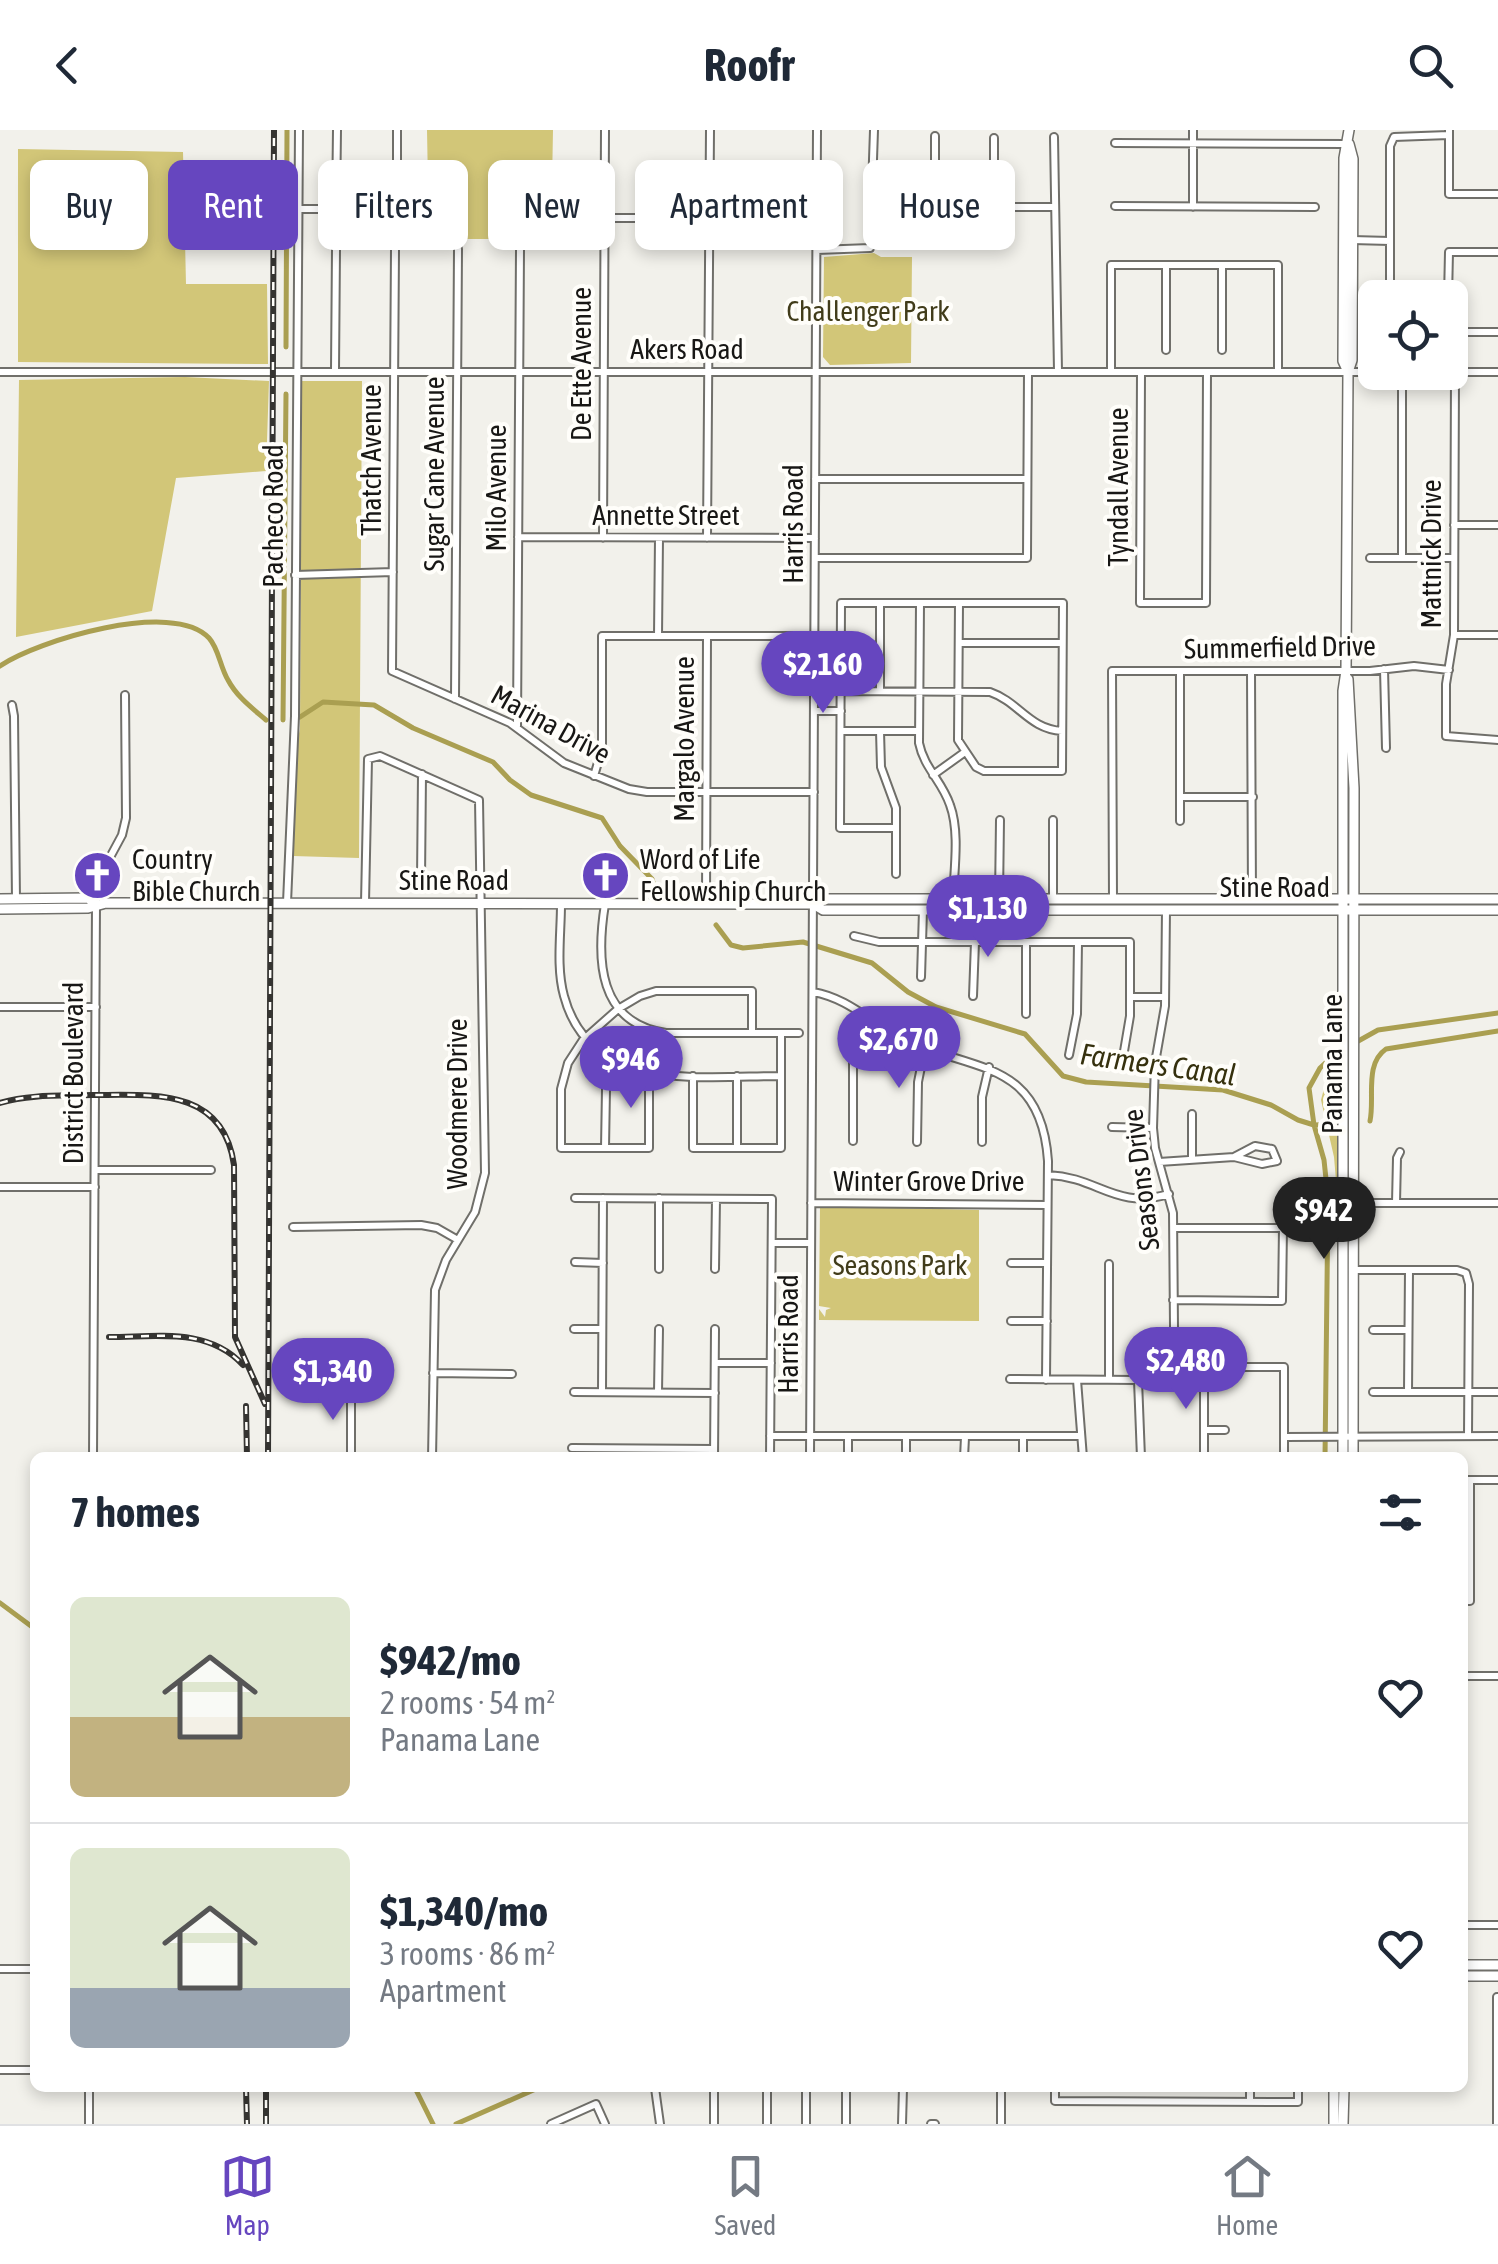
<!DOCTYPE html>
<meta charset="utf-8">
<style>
body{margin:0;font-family:"Asap Condensed",sans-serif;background:#f2f2f3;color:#1f2937;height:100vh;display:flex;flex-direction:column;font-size:38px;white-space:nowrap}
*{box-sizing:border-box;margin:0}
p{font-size:32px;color:#747a83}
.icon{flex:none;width:55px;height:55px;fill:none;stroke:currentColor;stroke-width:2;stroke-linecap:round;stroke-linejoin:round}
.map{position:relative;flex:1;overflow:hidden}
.sheet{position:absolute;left:30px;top:1322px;width:1438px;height:640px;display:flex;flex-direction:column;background:#fff;border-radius:15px;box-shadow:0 5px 15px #0003}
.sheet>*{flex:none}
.guide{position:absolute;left:30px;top:30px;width:1440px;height:90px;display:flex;gap:20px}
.fabs{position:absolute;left:1358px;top:150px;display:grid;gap:20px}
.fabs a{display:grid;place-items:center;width:110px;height:110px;border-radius:15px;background:#fff;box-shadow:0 5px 15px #0003;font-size:50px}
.price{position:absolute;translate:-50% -85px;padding:0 22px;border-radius:35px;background:#6646bf;color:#fff;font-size:32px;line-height:65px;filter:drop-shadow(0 2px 5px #0008)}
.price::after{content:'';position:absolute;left:50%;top:60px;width:30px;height:22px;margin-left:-15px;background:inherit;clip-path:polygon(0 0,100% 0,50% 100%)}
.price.selected{background:#222;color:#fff}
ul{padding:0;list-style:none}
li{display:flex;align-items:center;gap:30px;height:250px;padding:0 40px}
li+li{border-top:2px solid #e0e1e3}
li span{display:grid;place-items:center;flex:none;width:280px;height:200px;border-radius:15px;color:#555}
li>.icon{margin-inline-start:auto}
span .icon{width:120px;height:120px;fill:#fffc;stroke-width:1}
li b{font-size:42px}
h2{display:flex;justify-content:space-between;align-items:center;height:120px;padding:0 40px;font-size:42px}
.pill{padding:0 35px;border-radius:15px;background:#fff;box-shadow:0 5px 15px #0003;font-size:35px;line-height:90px}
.pill.selected{background:#6646bf;color:#fff}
header{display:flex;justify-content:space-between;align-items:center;height:130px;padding:0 40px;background:#fff;font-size:45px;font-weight:700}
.dock{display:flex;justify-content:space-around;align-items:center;height:140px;border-top:2px solid #e0e1e3;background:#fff;font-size:28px;color:#747a83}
.dock a{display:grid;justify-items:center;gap:5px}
.dock .selected{color:#6646bf}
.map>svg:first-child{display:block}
.green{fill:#d2c678}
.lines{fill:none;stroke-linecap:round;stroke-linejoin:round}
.canal{stroke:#aa9f51;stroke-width:5}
.minor-casing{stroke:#706f6a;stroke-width:10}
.major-casing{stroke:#706f6a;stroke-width:12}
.minor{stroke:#fff;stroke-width:6}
.major{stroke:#fff;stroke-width:9}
.rail-casing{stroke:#353431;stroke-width:6}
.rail{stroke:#fffefa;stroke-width:2.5;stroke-dasharray:8;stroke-linecap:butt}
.labels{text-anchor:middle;stroke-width:8;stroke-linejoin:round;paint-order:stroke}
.park-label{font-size:28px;fill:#413c1a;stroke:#fffefa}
.street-label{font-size:28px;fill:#181715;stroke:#fffefa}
.poi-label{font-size:28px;fill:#181715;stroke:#fffefa;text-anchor:start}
.water-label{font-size:30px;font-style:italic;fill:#36310e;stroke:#fffefa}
</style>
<header><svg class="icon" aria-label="back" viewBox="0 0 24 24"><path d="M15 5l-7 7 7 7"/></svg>Roofr<svg class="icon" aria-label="search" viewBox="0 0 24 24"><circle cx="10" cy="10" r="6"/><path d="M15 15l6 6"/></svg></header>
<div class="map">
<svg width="1498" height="1994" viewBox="0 0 1498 1994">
<rect width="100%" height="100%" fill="#f2f1eb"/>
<!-- green -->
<path class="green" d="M427,0h126l-2,109h-122z
M18,19l165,3 3,132h81l1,80 -250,-2z
M874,123l7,4h31l-1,106 -81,2 -7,-8 1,-100z
M185,247l84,4 -3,90 -90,7 -24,133 -136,26 3,-257z
M302,251h60l-3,477 -66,-2 1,-99 6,-28z
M1338,937v137l-4,-47 -13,-57 5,-19z
M820,1076l159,4v111l-160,-1v-11l6,8 1,-7 5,-2 -12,-2z"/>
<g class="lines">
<!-- canal -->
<path class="canal" d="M286,217l1,-217
M0,536c36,-25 173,-67 209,-28 10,11 11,29 19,42 9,17 24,28 38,40
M300,587l23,-15 51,3 39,23 80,34 17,18 21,15 71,23 18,28 32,33 4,14
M283,590l3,-326
M716,795l15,20 12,3 60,-6 69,21 36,29 28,15 89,27 38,42 23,6 137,8 48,15 27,15 16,5 25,-1
M1370,991c5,-23 -6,-57 16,-72l112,-18
M1325,1328l3,-260 -4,-38 -10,-35 -5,-37 11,-20 15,-14 43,-24 120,-17
M0,1473l35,26
M415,1958l18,36
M456,1994l82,-36"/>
<defs>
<path id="minor" d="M1449,0v64h49
M1054,7l4,234
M994,8v69
M1115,13l232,1
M1115,76l200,1
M874,77h181
M935,77v-71
M1193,77v-77
M300,79h143
M336,79l1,-79
M397,79v-79
M551,88h266
M1352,110l38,1
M395,119l-3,422 118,52 54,40 65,26 18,3h167
M817,120l53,-2 4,-118
M1166,135v85
M1222,135v85
M1390,168v-152l4,-9 55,-2
M1448,168l1,-46h49
M1450,202h48
M335,241l1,-122
M0,242h1375
M1111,242v-107h167v107
M1141,242l-1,231h66l1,-231
M1450,242h48
M1455,242l-1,263 -8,49v52l52,4
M815,349h212
M1454,395h44
M518,407l297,1
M603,408l2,-408
M707,408l3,-408
M815,428h212l1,-186
M1370,428h84
M1402,428v-186
M295,445l98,-3
M920,473l-1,140c5,25 23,38 31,62 10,27 4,65 3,94
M1454,505h44
M658,506l1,-98
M959,513h103
M1384,539l2,79
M1180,541v150
M1251,542l1,227
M841,561l149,1c29,10 39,37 72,39
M880,561v-88
M455,569l3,-450
M12,575l2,11 2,183
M814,581h27
M517,596l3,-477
M841,601h78
M880,601l1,36 15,41v66
M933,645l32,-23
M594,646l8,-27v-113h212
M1180,667h73
M1053,690v78
M896,698h-56l1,-225h222l-1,168h-78l-8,-4 -18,-27 1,-137
M421,750l1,-106
M999,768l1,-78
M1113,769l-1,-228h258l44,-5 35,4
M287,773l8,-187 4,-586
M365,773l3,-144 12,-3 99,44 6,373 -10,39 -29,48 -11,30 -3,168
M706,773l1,-267
M561,774c0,30 -5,63 3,92 26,98 140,80 217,80
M605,774c-9,56 -7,119 61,129h133
M1166,779l-1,97 -10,57 -2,65 2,20 18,65 1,114
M854,806l25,6h251v74l-8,47
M1026,812v72
M921,847l2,-67
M813,862c35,6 57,30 88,46 68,34 140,19 147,123l-2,219
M973,866l2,-54
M1130,867h35
M0,877h96
M1069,925l8,-41 1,-72
M649,944v74h-88v-59l7,-26 15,-23 35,-31 22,-13 16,-5h96v42
M693,946v72h88v-115
M737,946v72
M1192,984v44
M1112,997l41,1
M853,1011v-87l10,-41
M917,1012l1,-60 7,-35
M982,1012v-45l7,-30
M1255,1016l17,3 5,12 -15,3 -28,-7z
M605,1018l1,-59 9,-28
M1159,1032l75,-5
M95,1040h116
M1048,1045c51,2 66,35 121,19
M0,1057h95
M575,1068l197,1 -2,259
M811,1073l236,2
M1355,1073h143
M1396,1073l1,-45 3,-6
M293,1097l128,-2 16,3 21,12
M772,1113h39
M575,1132l28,1
M1011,1133h36
M659,1139v-71
M715,1139l1,-70
M1354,1140h103l9,3 3,11 -1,152
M1173,1170l109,1 1,-73h-109
M1011,1191h36
M574,1199h28
M1373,1200h35
M715,1233h56
M433,1243l79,1
M1010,1249l128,1 46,-13h100v91
M1077,1250l6,78
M1109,1250v-116
M1138,1250l3,78
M292,1260l59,-1v69
M574,1262l141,1
M602,1262l1,-194
M658,1262l1,-63
M1373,1262h125
M1408,1262l1,-122
M1204,1300h21
M770,1306h311
M1284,1307l214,-1
M572,1318l142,1
M93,1328l3,-554 5,-30 21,-39 4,-17 -1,-123
M714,1328l1,-129
M810,1328l7,-1328
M848,1328v-22
M906,1328v-21
M964,1328l1,-21
M1023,1328v-20
M1204,1328v-92
M1462,1350h36
M1462,1471h8v-121
M1462,1546h36
M1462,1795h36
M0,1839h35
M1497,1867v127
M0,1940h35
M655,1958l5,36
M767,1958v36
M1055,1958v13l243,1v-14
M1250,1972v-14
M89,1994v-36
M551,1994l45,-20 9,20
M714,1994v-36
M806,1994v-36
M846,1994v-36
M902,1994l1,-36
M931,1994h4
M1001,1994v-36"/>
<path id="major" d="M1348,242l-5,-11 1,-203 5,-28
M1348,549l6,109 -1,670
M0,769l88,-1 8,6
M813,774l10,6h675
M0,779l88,-1 18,-5 707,1 11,-5h674
M1343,1328v-767l3,-20 2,-299 4,-12 1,-201 -4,-15
M1462,1835h36
M1462,1846h36
M1334,1994v-36
M1343,1994l1,-36"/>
</defs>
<!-- minor casing -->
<use href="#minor" class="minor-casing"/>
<!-- major casing -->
<use href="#major" class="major-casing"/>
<!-- minor -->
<use href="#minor" class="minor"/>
<!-- major -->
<use href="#major" class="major"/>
<defs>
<path id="rail" d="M0,973c30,-9 61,-7 92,-8 60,0 131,-8 142,70l1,172 30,67
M109,1207c48,0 99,-10 134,28
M246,1276l1,52
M268,1328l6,-1328
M246,1958l1,36
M266,1994v-36"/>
</defs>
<!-- rail casing -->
<use href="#rail" class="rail-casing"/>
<!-- rail -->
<use href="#rail" class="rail"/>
</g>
<!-- icons -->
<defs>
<symbol id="church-disc" viewBox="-11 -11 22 22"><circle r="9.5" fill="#6646bf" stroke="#fffefa"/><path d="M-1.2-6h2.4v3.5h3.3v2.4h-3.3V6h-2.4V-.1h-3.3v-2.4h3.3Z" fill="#fff"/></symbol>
</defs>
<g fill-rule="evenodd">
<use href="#church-disc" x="70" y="718" width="55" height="55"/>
<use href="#church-disc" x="578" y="718" width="55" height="55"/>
</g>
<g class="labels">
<!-- park labels -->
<g class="park-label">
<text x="868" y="191">Challenger Park</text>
<text x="900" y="1145">Seasons Park</text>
</g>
<!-- street labels -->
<g class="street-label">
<text x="687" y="229">Akers Road</text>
<text transform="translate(581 234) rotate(-90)" y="10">De Ette Avenue</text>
<text transform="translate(371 330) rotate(-90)" y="10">Thatch Avenue</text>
<text transform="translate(434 344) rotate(-90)" y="10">Sugar Cane Avenue</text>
<text transform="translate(1118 357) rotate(-90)" y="10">Tyndall Avenue</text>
<text transform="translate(496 358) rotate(-90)" y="10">Milo Avenue</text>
<text x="666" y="395">Annette Street</text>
<text transform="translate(273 386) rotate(-90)" y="10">Pacheco Road</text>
<text transform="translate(793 394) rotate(-90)" y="10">Harris Road</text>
<text transform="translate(1431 424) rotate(-90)" y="10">Mattnick Drive</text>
<text transform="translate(1280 517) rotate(-1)" y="10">Summerfield Drive</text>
<text transform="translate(551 594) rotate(29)" y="10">Marina Drive</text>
<text transform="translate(684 609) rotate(-90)" y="10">Margalo Avenue</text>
<text x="454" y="760">Stine Road</text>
<text x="1275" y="767">Stine Road</text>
<text transform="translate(1332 934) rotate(-90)" y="10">Panama Lane</text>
<text transform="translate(73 943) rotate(-90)" y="10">District Boulevard</text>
<text transform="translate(457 974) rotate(-90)" y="10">Woodmere Drive</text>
<text transform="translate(1141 1050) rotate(-97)" y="10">Seasons Drive</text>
<text x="929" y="1061">Winter Grove Drive</text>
<text transform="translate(788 1204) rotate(-90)" y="10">Harris Road</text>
</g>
<!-- poi labels -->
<g class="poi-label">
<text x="132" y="739">Country<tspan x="132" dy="32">Bible Church</tspan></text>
<text x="640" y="739">Word of Life<tspan x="640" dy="32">Fellowship Church</tspan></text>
</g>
<!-- water labels -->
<g class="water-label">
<text transform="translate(1158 935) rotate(8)" y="10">Farmers Canal</text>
</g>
</g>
</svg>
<div class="fabs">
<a><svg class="icon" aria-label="locate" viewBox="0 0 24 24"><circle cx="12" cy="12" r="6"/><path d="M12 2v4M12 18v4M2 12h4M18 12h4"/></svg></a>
</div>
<b class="price" style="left:823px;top:586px">$2,160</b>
<b class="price" style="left:988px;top:830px">$1,130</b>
<b class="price" style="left:899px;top:961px">$2,670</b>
<b class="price" style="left:631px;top:981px">$946</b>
<b class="price selected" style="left:1324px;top:1132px">$942</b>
<b class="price" style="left:1186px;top:1282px">$2,480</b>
<b class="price" style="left:333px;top:1293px">$1,340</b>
<div class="guide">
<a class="pill">Buy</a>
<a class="pill selected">Rent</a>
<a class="pill">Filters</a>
<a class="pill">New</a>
<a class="pill">Apartment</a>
<a class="pill">House</a>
</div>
<section class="sheet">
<h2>7 homes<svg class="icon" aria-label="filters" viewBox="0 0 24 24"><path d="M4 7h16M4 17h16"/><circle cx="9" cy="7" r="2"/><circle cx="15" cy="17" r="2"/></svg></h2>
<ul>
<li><span style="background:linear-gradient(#dfe7d0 60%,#c2b280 0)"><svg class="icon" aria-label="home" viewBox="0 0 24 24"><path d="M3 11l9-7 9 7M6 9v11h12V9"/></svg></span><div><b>$942/mo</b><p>2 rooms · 54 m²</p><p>Panama Lane</p></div><svg class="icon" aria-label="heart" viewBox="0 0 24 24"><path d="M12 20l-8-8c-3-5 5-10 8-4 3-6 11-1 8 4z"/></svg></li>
<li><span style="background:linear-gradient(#dfe7d0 70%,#9aa5b1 0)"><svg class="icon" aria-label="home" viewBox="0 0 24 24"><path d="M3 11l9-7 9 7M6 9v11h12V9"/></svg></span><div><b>$1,340/mo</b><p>3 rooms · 86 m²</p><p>Apartment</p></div><svg class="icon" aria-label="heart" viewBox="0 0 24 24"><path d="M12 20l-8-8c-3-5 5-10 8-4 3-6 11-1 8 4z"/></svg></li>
</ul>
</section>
</div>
<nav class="dock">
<a class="selected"><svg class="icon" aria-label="map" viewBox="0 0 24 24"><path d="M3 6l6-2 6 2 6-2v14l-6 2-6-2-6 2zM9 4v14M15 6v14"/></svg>Map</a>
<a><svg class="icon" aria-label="saved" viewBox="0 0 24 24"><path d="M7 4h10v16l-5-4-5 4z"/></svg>Saved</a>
<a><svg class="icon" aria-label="home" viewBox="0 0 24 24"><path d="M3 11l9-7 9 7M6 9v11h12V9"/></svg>Home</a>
</nav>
